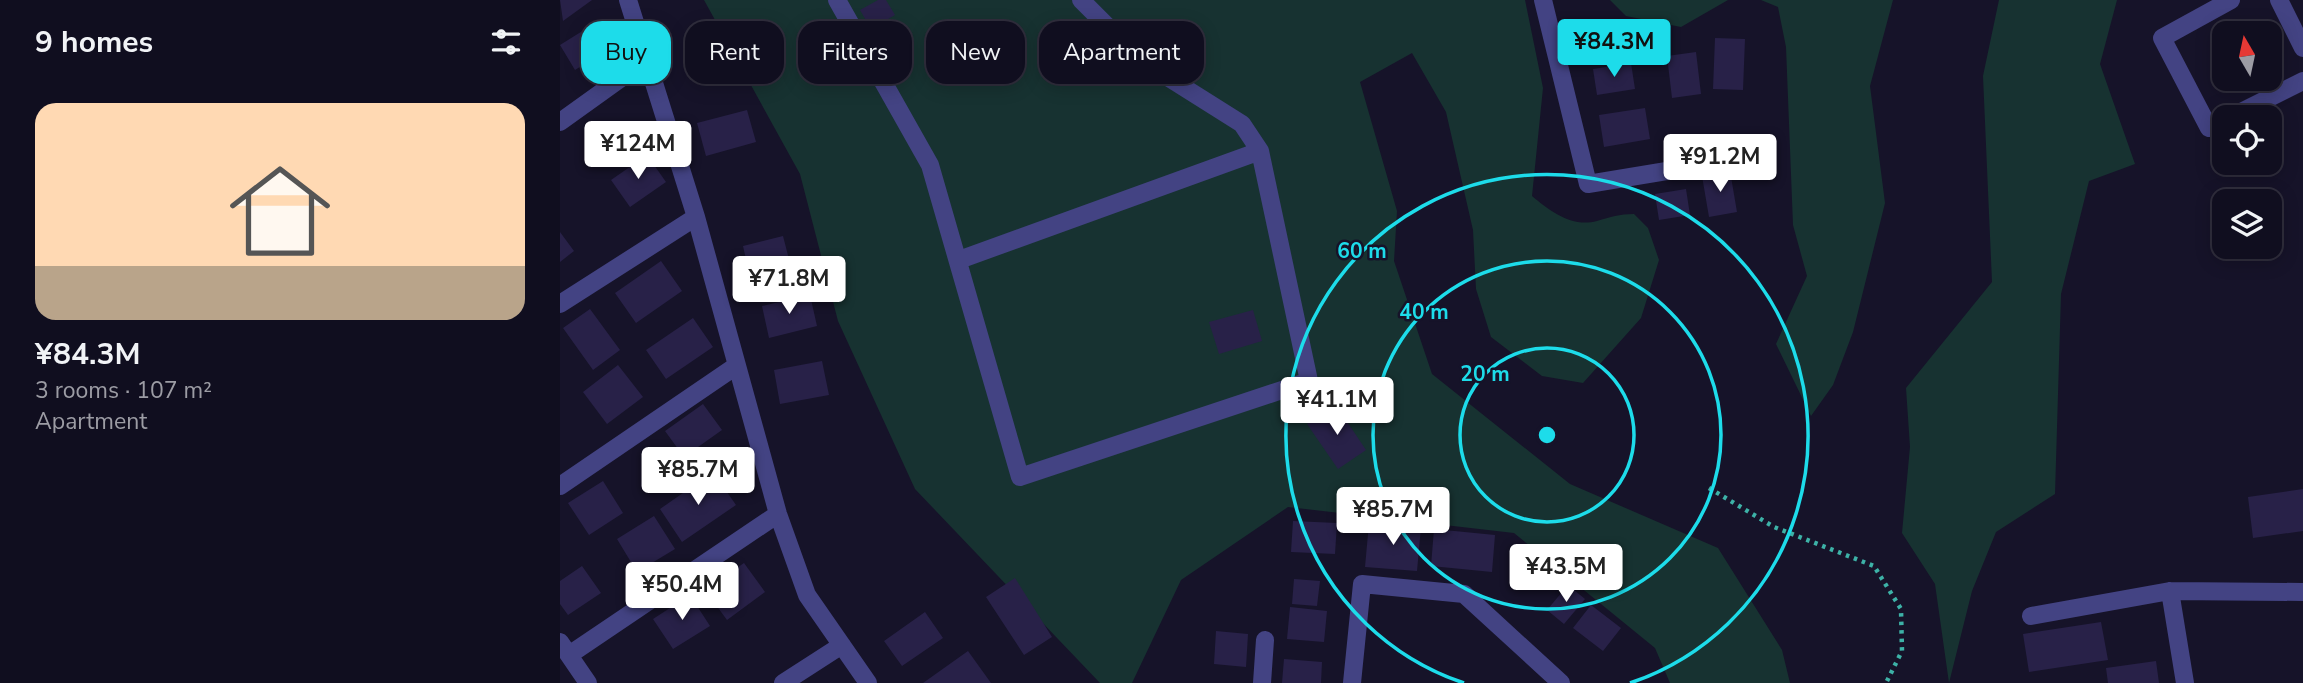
<!DOCTYPE html>
<meta charset="utf-8">
<style>
body{margin:0;font-family:"Nunito Sans",sans-serif;background:#1e1c2c;color:#f1f3f6;height:100vh;display:flex;flex-direction:column;font-size:26px;white-space:nowrap}
*{box-sizing:border-box;margin:0}
p{font-size:23px;color:#9c9ca4}
.icon{flex:none;width:38px;height:38px;fill:none;stroke:currentColor;stroke-width:2;stroke-linecap:round;stroke-linejoin:round}
.map{position:relative;flex:1;overflow:hidden}
.panel{display:flex;flex-direction:column;background:#100e1f;width:560px}
.panel>*{flex:none}
.top-card{position:absolute;left:21px;top:21px;width:665px;height:63px;display:flex;gap:14px}
.needle{width:46px;rotate:351deg}
.controls{position:absolute;left:1652px;top:21px;display:grid;gap:14px}
.controls a{display:grid;place-items:center;width:70px;height:70px;border-radius:14px;background:#100e1f;box-shadow:0 4px 18px #0003,0 0 0 2px #302e3d;font-size:35px}
.price{position:absolute;translate:-50% -60px;padding:0 16px;border-radius:7px;background:#fff;color:#222;font-size:23px;line-height:46px;filter:drop-shadow(0 2px 4px #0008)}
.price::after{content:'';position:absolute;left:50%;top:42px;width:21px;height:16px;margin-left:-10px;background:inherit;clip-path:polygon(0 0,100% 0,50% 100%)}
.price.active{background:#1ddcea;color:#111}
ul{padding:0;list-style:none}
li{display:grid;align-content:center;gap:14px;height:371px;padding:0 35px}
li span{display:grid;place-items:center;height:217px;border-radius:21px;color:#555}
li>.icon{margin-inline-start:auto}
span .icon{width:126px;height:126px;fill:#fffc;stroke-width:1}
li b{font-size:30px}
h2{display:flex;justify-content:space-between;align-items:center;height:84px;padding:0 35px;font-size:30px}
.chip{padding:0 24px;border-radius:21px;background:#100e1f;box-shadow:0 4px 18px #0003,0 0 0 2px #302e3d;font-size:24px;line-height:63px}
.chip.active{background:#1ddcea;color:#111}
main{display:flex;flex:1;min-height:0}
.map>svg:first-child{display:block}
.green{fill:#173231}
.building{fill:#282148}
.lines{fill:none;stroke-linecap:round;stroke-linejoin:round}
.path{stroke:#3db2a7;stroke-width:4.5;stroke-dasharray:3.5 5;stroke-linecap:butt}
.minor{stroke:#434383;stroke-width:18}
.ring{fill:none;stroke:#1ddcea;stroke-width:3.5}
.centre{fill:#1ddcea;stroke:#161329;stroke-width:3.5}
.ring-label{font-size:21px;text-anchor:middle;font-weight:bold;fill:#1ddcea;stroke:#161329;stroke-width:5;stroke-linejoin:round;paint-order:stroke}
</style>
<main>
<section class="panel">
<h2>9 homes<svg class="icon" aria-label="filters" viewBox="0 0 24 24"><path d="M4 7h16M4 17h16"/><circle cx="9" cy="7" r="2"/><circle cx="15" cy="17" r="2"/></svg></h2>
<ul>
<li><span style="background:linear-gradient(#ffd9b3 75%,#b9a48a 0)"><svg class="icon" aria-label="home" viewBox="0 0 24 24"><path d="M3 11l9-7 9 7M6 9v11h12V9"/></svg></span><div><b>¥84.3M</b><p>3 rooms · 107 m²</p><p>Apartment</p></div></li>
</ul>
</section>
<div class="map">
<svg width="1743" height="683" viewBox="0 0 1743 683">
<rect width="100%" height="100%" fill="#161329"/>
<!-- green -->
<path class="green" d="M144,0h821l18,88 -11,108c18,15 40,32 65,25 14,-4 22,-7 37,-7l14,14 11,32 -18,58 -58,65 -41,-7 -51,-39 -15,-48 -3,-59 -27,-118 -34,-59 -52,29 37,129 -3,50 38,113 138,110 148,64 64,102 8,33h-120l-15,-35 -141,-115 -226,-26 -107,73 -49,103h-32l-185,-194 -77,-168 -38,-147z
M1050,0h118l-47,27 -55,-11z
M1201,0h132l-23,86 15,117 -32,129 -20,53 -22,31 -35,-72 31,-68 -14,-51 -7,-178 -8,-40z
M1439,0h118l-17,64 35,100 -46,17 -28,113 -6,200 -59,38 -24,59 -23,92 -14,-99 -33,-51 8,-86 -4,-59 86,-106 -9,-206z"/>
<!-- building -->
<path class="building" d="M0,0h32l-29,21z
M318,0h8l9,15 -24,14 -11,-19z
M24,30l16,24 -25,16 -15,-25z
M1155,38l30,1 -2,51 -30,-1z
M1136,52l5,42 -29,4 -5,-42z
M1071,63l4,26 -38,6 -4,-26z
M1085,108l5,31 -46,8 -5,-32z
M187,110l9,32 -50,14 -9,-33z
M87,155l19,27 -36,25 -19,-27z
M1170,171l7,41 -28,5 -7,-41z
M1126,189l4,26 -31,5 -4,-26z
M0,232l14,19 -14,11z
M223,236l8,31 -41,10 -7,-31z
M101,261l21,30 -46,32 -21,-30z
M250,295l7,31 -48,12 -7,-32z
M30,309l30,41 -27,20 -30,-42z
M693,310l9,31 -43,13 -10,-32z
M133,318l20,29 -47,32 -20,-29z
M262,361l7,34 -49,9 -6,-34z
M58,365l25,32 -36,27 -24,-32z
M143,404l19,26 -38,27 -19,-26z
M776,405l30,45 -28,19 -31,-45z
M153,472l23,33 -54,37 -22,-33z
M43,481l20,32 -34,22 -21,-32z
M1743,489v42l-50,7 -5,-41z
M94,516l21,33 -38,23 -20,-33z
M733,521l44,2 -2,31 -44,-2z
M809,523l52,4 -4,44 -52,-4z
M874,529l61,6 -3,37 -61,-6z
M184,563l21,29 -38,28 -22,-30z
M22,566l19,27 -33,22 -8,-11v-23z
M455,578l37,59 -28,18 -38,-58z
M734,579l26,2 -3,25 -25,-2z
M1008,585l17,14 -21,25 -17,-14z
M130,595l20,31 -37,23 -20,-30z
M1031,605l30,23 -18,23 -30,-23z
M730,607l37,4 -3,31 -37,-3z
M365,612l18,26 -41,28 -18,-25z
M1541,622l7,38 -79,12 -6,-38z
M656,631l32,3 -2,33 -32,-3z
M408,651l23,32h-68z
M724,659l38,3 -1,21h-39z
M1596,661l3,22h-51l-2,-15z"/>
<g class="lines">
<!-- path -->
<path class="path" d="M1149,488l65,39 100,39 27,43 1,42 -16,32"/>
<!-- minor -->
<path class="minor" d="M68,0l68,217 82,297 29,81 61,88
M277,0l93,165 90,312 289,-96 -49,-230 -18,-27 -100,-63 -61,-61
M983,0l45,184 121,-20
M1719,0l24,48
M1671,117l72,-36
M1664,121l-15,7 -47,-90 69,-38
M0,122l85,-61
M399,260l301,-109
M0,304l136,-87
M0,486l176,-120
M1610,591l15,92
M1471,616l139,-25 133,1
M0,642l28,41
M9,655l209,-141
M223,683l59,-38
M702,683l3,-43
M792,683l10,-99 102,10 97,89"/>
</g>
<!-- distance rings -->
<g class="ring">
<circle cx="987" cy="435" r="87"/>
<circle cx="987" cy="435" r="174"/>
<path d="M904 683A261 261 0 1 1 1070 683"/>
</g>
<circle cx="987" cy="435" r="10" class="centre"/>
<g class="ring-label">
<text x="802" y="258">60 m</text>
<text x="864" y="319">40 m</text>
<text x="925" y="381">20 m</text>
</g>
</svg>
<div class="controls">
<a><svg class="needle" viewBox="-14 -14 28 28"><path d="M0-13l5 13h-10z" fill="#e53935"/><path d="M0 13l5-13h-10z" fill="#9c9ca4"/></svg></a>
<a><svg class="icon" aria-label="locate" viewBox="0 0 24 24"><circle cx="12" cy="12" r="6"/><path d="M12 2v4M12 18v4M2 12h4M18 12h4"/></svg></a>
<a><svg class="icon" aria-label="layers" viewBox="0 0 24 24"><path d="M12 4l9 5-9 5-9-5zM3 14l9 5 9-5"/></svg></a>
</div>
<b class="price active" style="left:1054px;top:79px">¥84.3M</b>
<b class="price" style="left:78px;top:181px">¥124M</b>
<b class="price" style="left:1160px;top:194px">¥91.2M</b>
<b class="price" style="left:229px;top:316px">¥71.8M</b>
<b class="price" style="left:777px;top:437px">¥41.1M</b>
<b class="price" style="left:138px;top:507px">¥85.7M</b>
<b class="price" style="left:833px;top:547px">¥85.7M</b>
<b class="price" style="left:1006px;top:604px">¥43.5M</b>
<b class="price" style="left:122px;top:622px">¥50.4M</b>
<div class="top-card">
<a class="chip active">Buy</a>
<a class="chip">Rent</a>
<a class="chip">Filters</a>
<a class="chip">New</a>
<a class="chip">Apartment</a>
</div>
</div>
</main>
